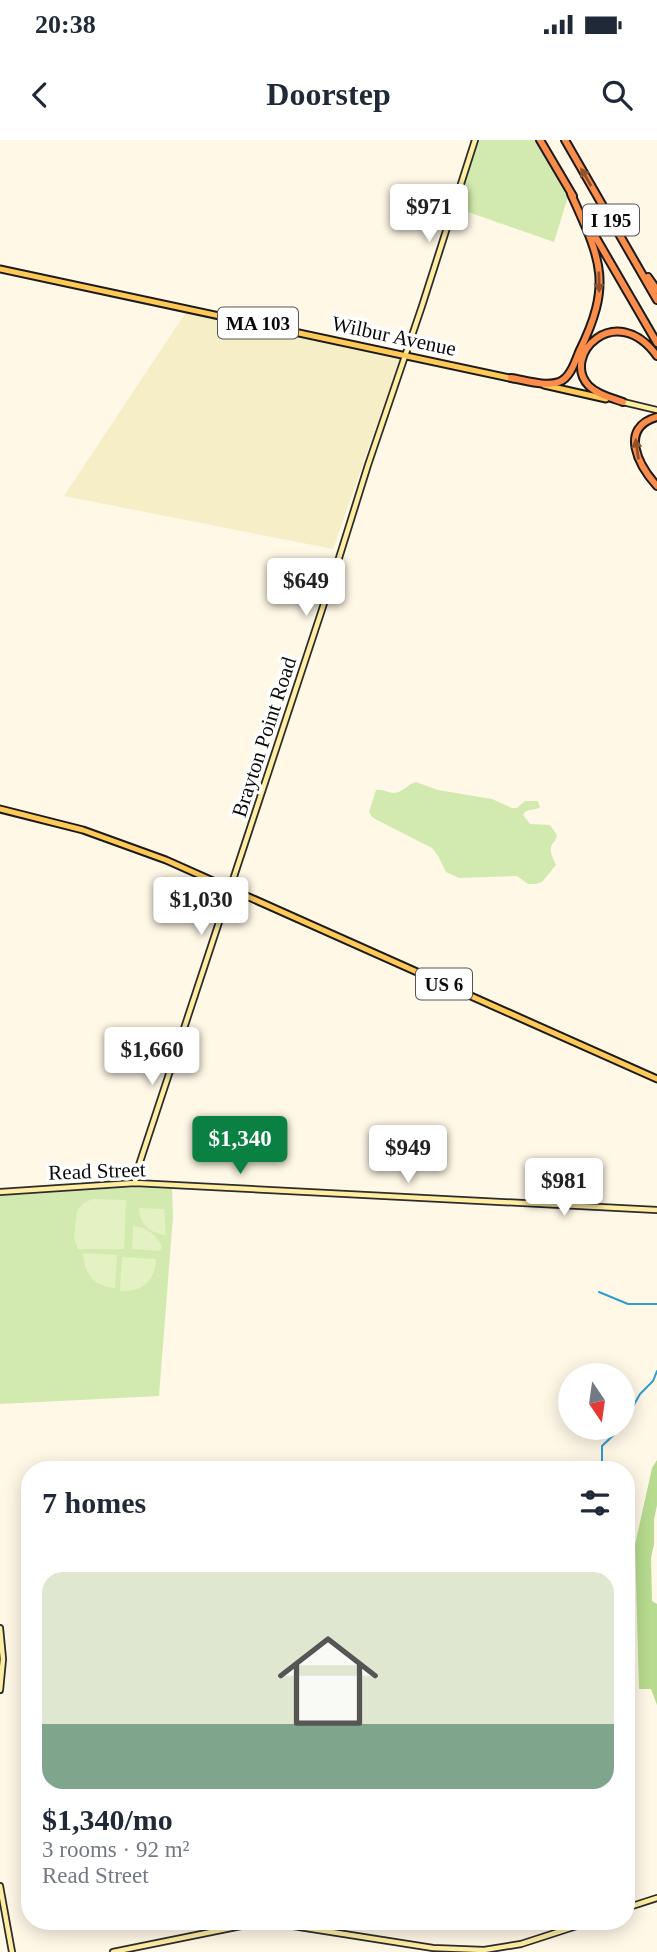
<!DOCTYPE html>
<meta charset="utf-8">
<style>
body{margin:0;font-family:"Times New Roman",serif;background:#f2f2f3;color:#1f2937;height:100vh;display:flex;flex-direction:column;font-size:26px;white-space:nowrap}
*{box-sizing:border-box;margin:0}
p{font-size:23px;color:#747a83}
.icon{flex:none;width:38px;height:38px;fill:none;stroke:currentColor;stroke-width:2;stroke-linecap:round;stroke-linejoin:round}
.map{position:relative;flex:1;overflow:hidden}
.sheet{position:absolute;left:21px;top:1321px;width:614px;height:469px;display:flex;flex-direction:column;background:#fff;border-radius:28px;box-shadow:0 4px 18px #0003}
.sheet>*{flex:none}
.needle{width:46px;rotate:167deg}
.buttons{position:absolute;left:558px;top:1223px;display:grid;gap:14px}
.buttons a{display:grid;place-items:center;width:77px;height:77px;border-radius:50%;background:#fff;box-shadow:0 4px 18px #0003;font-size:35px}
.price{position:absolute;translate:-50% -60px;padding:0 16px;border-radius:7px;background:#fff;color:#222;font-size:23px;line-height:46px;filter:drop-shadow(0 2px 4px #0008)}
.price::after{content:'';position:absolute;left:50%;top:42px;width:21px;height:16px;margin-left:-10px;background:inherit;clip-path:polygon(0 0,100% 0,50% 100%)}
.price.on{background:#0b8043;color:#fff}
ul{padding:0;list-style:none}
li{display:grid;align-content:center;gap:14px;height:371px;padding:0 21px}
li span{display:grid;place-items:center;height:217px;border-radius:21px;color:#555}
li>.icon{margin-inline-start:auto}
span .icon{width:126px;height:126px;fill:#fffc;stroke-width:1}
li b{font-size:30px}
h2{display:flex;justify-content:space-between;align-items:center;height:84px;padding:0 21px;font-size:30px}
.status{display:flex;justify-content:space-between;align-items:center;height:49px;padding:0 35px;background:#fff;direction:ltr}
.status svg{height:19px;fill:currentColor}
header{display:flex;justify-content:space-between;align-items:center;height:91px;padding:0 21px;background:#fff;font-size:32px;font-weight:600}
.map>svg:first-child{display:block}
.farmland{fill:#f5eec6}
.green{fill:#d2eab0}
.forest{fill:#b7db8f}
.pitch{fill:#e4f1c2}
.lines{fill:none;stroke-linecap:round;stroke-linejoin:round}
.stream{stroke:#2e9dd2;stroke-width:2}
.secondary-casing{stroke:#2c2c2c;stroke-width:8}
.primary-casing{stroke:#1b1b1b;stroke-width:9}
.highway-casing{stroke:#1b1b1b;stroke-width:10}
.secondary{stroke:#ffeda2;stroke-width:4.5}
.primary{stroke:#ffc957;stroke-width:5}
.highway{stroke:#fb8c49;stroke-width:6}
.oneway{fill:#8f522d}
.labels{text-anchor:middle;stroke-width:7;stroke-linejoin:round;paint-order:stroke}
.shield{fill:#fff;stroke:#545454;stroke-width:2}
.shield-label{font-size:19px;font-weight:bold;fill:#0a0a0a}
.street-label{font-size:21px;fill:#0a0a0a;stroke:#fff}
</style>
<div class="status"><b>20:38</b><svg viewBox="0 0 49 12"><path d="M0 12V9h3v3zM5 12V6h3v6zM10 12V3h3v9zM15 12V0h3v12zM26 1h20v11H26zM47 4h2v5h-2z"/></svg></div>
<header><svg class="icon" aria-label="back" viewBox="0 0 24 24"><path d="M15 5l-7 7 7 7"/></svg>Doorstep<svg class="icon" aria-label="search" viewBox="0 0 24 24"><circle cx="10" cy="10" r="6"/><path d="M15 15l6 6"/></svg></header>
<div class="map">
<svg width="657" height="1812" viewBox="0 0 657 1812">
<rect width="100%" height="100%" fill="#fff8e7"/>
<!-- farmland -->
<path class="farmland" d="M190,166l211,50 -68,193 -269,-53z"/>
<!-- green -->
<path class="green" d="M475,0h69l27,47 -17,55 -106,-37 13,-20z
M416,642l22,8 54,9 20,9h5l8,-7h13l2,7 -14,3 -3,4 7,9 20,1 7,10c-1,6 -4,7 -6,12 -1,7 3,13 5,18l-14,17 -6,2h-8l-11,-8 -58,2 -13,-6 -8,-16 -6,-8 -55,-28 -5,-3 -3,-5 7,-22c7,-1 12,3 18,3 8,0 14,-9 22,-11z
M135,1047l37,2 1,28 -14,179 -159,8v-208z"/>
<!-- forest -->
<path class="forest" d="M657,1320v45l-3,15v24l-3,14 1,43 5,3v101l-6,-16h-12l-4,-144 17,-77z"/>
<!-- pitch -->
<path class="pitch" d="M92,1059l34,1 -2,49h-46l-4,-11 3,-28 7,-7z
M139,1068l25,1 2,26c-16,-2 -26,-10 -27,-27z
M133,1086c13,1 25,9 29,22l-3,3 -27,-2z
M83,1113l34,2 -2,33c-22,-2 -30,-13 -32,-35z
M122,1117l34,2c-1,23 -14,33 -36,32z"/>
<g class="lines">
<!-- stream -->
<path class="stream" d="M599,1152l29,12h29
M623,1284l17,-30 13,-13 4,-10
M602,1326v-20l19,-18"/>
<defs>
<path id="secondary" d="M623,262l34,8
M135,1043l1,-9 203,-616 29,-93 54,-159 53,-166
M0,1052l135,-9 522,27
M0,1488l3,31 -3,31
M0,1746l12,66
M626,1768l31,-10
M113,1812l128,-26 33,-3 159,25 51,2 37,-6 68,-22"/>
<path id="primary" d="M0,129l514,110
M544,245l62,14
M0,669l83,21 83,30 491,219"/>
<path id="highway" d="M540,0l33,56
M565,0l92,160
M588,84l69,119
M648,137l9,13
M511,238c14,2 34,9 48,4 11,-4 16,-20 20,-30 34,-69 22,-92 -8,-158
M623,262c-11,-4 -25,-7 -34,-16 -29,-30 27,-87 68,-30
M657,277c-39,11 -18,49 0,69"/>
</defs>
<!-- secondary casing -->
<use href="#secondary" class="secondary-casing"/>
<!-- primary casing -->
<use href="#primary" class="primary-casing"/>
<!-- highway casing -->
<use href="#highway" class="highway-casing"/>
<!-- secondary -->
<use href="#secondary" class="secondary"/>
<!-- primary -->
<use href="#primary" class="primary"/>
<!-- highway -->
<use href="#highway" class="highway"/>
</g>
<!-- one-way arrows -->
<defs><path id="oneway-solid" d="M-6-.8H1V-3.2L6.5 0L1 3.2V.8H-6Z" transform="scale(1.75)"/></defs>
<g class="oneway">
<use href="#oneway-solid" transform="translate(586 37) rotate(-120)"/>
<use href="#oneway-solid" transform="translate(599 142) rotate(89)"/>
<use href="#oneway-solid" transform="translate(637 309) rotate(-98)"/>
</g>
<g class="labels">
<!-- shield labels -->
<g class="shield">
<rect x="583" y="64.5" width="56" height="31" rx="5"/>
<rect x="218" y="167.5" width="80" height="31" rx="5"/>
<rect x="416" y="828.5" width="56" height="31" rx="5"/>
</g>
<g class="shield-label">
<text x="611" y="87">I 195</text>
<text x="258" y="190">MA 103</text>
<text x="444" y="851">US 6</text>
</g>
<!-- street labels -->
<g class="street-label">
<text transform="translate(394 196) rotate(12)" y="7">Wilbur Avenue</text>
<text transform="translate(264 597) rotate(-72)" y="7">Brayton Point Road</text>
<text transform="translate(97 1031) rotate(-2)" y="7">Read Street</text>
</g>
</g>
</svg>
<div class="buttons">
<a><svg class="needle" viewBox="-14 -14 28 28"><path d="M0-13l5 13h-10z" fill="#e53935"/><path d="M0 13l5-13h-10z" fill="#747a83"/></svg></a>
</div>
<b class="price" style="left:429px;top:104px">$971</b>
<b class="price" style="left:306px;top:478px">$649</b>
<b class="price" style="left:201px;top:797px">$1,030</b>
<b class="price" style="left:152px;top:947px">$1,660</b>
<b class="price on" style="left:240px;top:1036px">$1,340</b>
<b class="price" style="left:408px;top:1045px">$949</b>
<b class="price" style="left:564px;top:1078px">$981</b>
<section class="sheet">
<h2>7 homes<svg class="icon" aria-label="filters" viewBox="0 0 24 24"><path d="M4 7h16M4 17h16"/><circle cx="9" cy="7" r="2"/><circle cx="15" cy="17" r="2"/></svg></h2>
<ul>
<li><span style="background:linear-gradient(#dfe7d0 70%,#7fa58c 0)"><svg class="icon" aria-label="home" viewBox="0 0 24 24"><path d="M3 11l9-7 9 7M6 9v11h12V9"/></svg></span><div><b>$1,340/mo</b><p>3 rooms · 92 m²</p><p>Read Street</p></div></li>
</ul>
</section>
</div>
